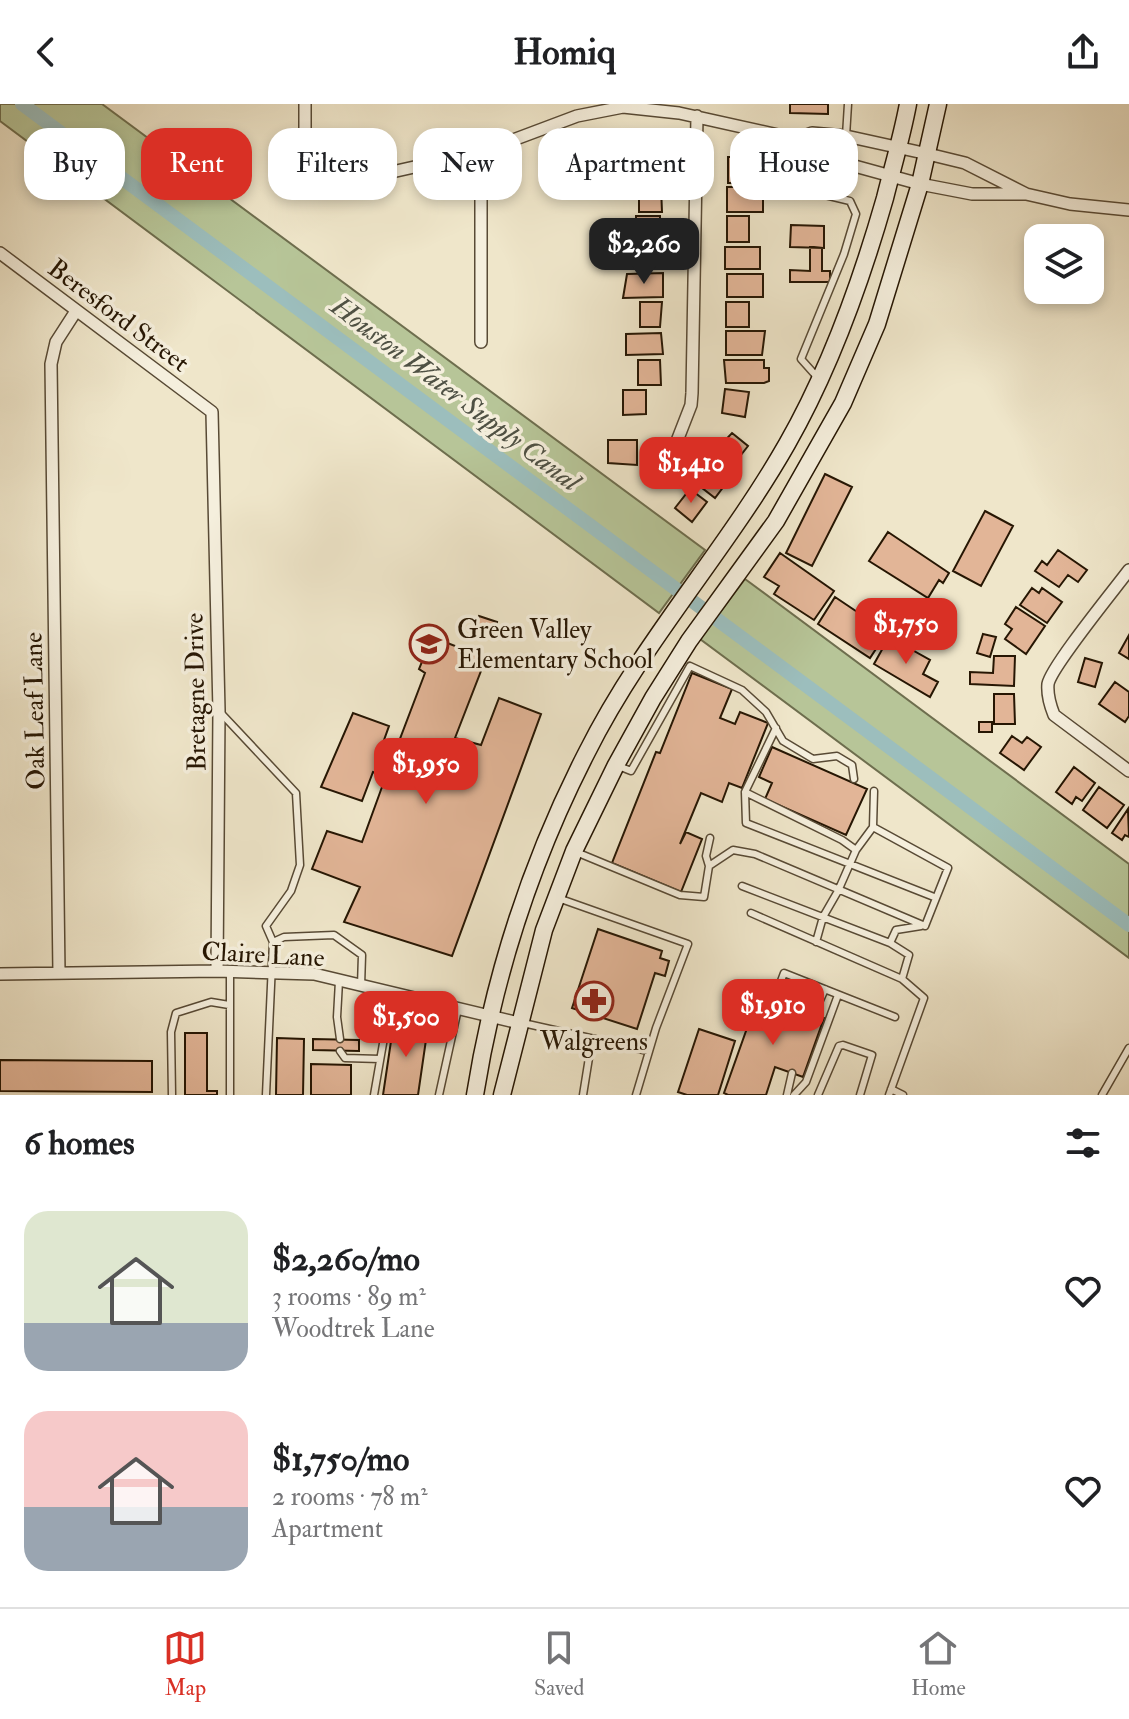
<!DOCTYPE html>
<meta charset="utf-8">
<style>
body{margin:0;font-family:"IM FELL Double Pica",serif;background:#f6f6f6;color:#202124;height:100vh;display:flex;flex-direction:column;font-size:30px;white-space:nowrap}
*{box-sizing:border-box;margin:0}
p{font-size:26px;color:#757577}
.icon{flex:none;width:44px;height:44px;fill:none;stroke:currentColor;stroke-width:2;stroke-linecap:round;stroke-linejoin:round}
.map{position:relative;height:991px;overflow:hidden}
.side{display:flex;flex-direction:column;background:#fff;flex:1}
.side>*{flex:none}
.guide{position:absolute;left:24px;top:24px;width:1082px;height:72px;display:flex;gap:16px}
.buttons{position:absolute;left:1024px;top:120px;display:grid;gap:16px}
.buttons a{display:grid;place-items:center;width:80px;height:80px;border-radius:16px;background:#fff;box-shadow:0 4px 12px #0003;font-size:40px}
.price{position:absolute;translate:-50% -68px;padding:0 18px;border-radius:16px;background:#d93025;color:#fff;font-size:26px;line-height:52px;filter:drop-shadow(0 2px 4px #0008)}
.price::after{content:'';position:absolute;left:50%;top:48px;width:24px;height:18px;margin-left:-12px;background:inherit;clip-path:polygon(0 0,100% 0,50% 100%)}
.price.selected{background:#222;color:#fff}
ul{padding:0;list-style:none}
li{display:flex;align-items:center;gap:24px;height:200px;padding:0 24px}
li span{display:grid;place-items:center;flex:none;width:224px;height:160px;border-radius:24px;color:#555}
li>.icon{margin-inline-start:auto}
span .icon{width:96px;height:96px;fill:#fffc;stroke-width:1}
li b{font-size:34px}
h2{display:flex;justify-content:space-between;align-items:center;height:96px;padding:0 24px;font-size:34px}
.pill{padding:0 28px;border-radius:24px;background:#fff;box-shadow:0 4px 12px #0003;font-size:28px;line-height:72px}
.pill.selected{background:#d93025;color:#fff}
header{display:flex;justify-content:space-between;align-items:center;height:104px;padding:0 24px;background:#fff;font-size:36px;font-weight:800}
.dock{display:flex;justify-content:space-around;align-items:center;height:112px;border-top:2px solid #e0e0e0;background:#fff;font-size:22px;color:#757577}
.dock a{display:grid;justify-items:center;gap:4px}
.dock .selected{color:#d93025}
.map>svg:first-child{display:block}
.green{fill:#b7c598;stroke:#6e6e4e;stroke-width:2}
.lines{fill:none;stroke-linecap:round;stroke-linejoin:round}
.canal{stroke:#9cbebd;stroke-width:14}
.building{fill:#e2b597;stroke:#261603;stroke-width:2}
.lane-casing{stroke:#584a35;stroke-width:9}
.street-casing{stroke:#584a35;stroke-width:14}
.secondary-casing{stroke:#261603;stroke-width:19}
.lane{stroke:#f5efdd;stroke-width:6}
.street{stroke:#f5efdd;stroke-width:11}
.secondary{stroke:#f5efdd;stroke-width:16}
.labels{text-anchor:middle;stroke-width:7;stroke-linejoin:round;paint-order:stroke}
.street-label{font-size:26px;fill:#261603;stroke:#f5efdd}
.poi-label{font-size:26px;fill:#261603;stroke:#f5efdd;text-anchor:start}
.water-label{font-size:28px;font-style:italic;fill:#4f5144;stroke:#f5efdd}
</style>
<header><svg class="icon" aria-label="back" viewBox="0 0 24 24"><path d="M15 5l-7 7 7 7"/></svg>Homiq<svg class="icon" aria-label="share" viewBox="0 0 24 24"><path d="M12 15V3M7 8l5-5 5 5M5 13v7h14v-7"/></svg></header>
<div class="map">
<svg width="1129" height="991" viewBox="0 0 1129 991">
<rect width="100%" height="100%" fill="#efe6ca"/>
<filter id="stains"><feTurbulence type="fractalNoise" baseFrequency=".0025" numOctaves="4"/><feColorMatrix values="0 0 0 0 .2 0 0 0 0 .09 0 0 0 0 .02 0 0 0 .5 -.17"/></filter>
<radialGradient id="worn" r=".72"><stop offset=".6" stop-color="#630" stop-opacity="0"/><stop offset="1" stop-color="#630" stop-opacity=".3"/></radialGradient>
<!-- green -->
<path class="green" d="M0,0h102l603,446 -46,63 -659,-492z
M745,475l384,285v94l-429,-319z"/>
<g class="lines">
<!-- canal -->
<path class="canal" d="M22,0l1107,821"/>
</g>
<!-- building -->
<path class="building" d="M790,0h38v10l-38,-1z
M622,30h32v6h10v14l-41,1z
M728,53h38v9h4v7h-4v10h-38z
M626,57h38l-1,21h-37z
M639,83h22l1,25h-23z
M727,83h39v8h-3v17h-36z
M636,112h24v24h-24z
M727,112h22v26h-22z
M791,121l33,1v22l-34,-1z
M626,141h36v24h-36z
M725,143h35v22h-35z
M810,143l12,1v23h8v11h-40v-12l20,1z
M663,169v24l-40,1 4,-24z
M727,170h36v23h-36z
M640,198h22l-2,25h-20z
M726,198h23v25h-23z
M726,227h39l-3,24h-36z
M661,229l2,21 -37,1v-21z
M638,256h22l1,25h-23z
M724,256h40v8h5v13l-5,2h-38z
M725,285l24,3 -4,25 -23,-4z
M623,286h23v24l-23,1z
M732,329l16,13 -15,19 -18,-14z
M608,336h29v25l-29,-2z
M712,360l18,14 -15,20 -18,-14z
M825,370l27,13 -40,79 -26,-13z
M690,385l17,13 -15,20 -17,-14z
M985,407l28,15 -32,60 -28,-15z
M888,428l61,41 -6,10 -4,-3 -11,18 -59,-37z
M1058,446l29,20 -9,12 -10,-7 -9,12 -24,-16 7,-10 5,4z
M780,449l54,38 -20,29 -40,-26 5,-8 -15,-9z
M1032,484l7,5 3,-5 20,14 -15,21 -27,-18z
M835,493l52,35 -17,26 -52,-34z
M1016,503l29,19 -19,28 -21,-15 7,-10 -7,-5z
M479,512l18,6 -4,16 -20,-6z
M983,530l13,3 -6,20 -13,-4z
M1129,531v24l-10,-6z
M432,533l54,21 -31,80 26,7 18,-47 42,16 -89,242 -108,-34 16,-35 -48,-18 15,-38 35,11 24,-66 -13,-4 -11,29 -41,-14 32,-74 36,13 -10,28 14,3 32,-84 -6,-4z
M889,533l41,23 -7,14 15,8 -8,15 -56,-33z
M994,552h21l-1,30 -44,-2v-12l23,1z
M1085,554l17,5 -7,24 -17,-5z
M692,569l40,16 -12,29 15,6 5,-12 28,11 -26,65 -13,-5 -7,19 -21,-9 -21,51 6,-12 16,7 -21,53 -69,-29 44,-111 4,1z
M1115,578l14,10v24l-4,6 -26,-18z
M994,590h20l1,30h-21z
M979,618h13v10h-13z
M1012,632l10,7 5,-6 14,10 -17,23 -24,-17z
M772,643l95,42 -21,46 -81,-36 7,-16 -13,-6z
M1074,663l21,16 -13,18 -6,-4 -4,7 -16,-12z
M1099,683l25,18 -17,23 -24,-18z
M1128,705l1,28 -4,-2 -3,5 -10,-7z
M598,825l64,22 -2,7 9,3 -4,15 -10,-3 -18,56 -65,-21z
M757,896l22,8 2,-5 43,15 -21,59 -28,-10 -9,28h-38l-4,-2z
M394,917l34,5 -10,69h-35z
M699,925l36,12 -17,54h-31l-9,-3z
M185,929h22v58h10v4h-32z
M277,934l27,1 -1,56h-27z
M313,935l46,1v11l-46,-1z
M0,956l152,1v31l-152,-1z
M311,960l40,1v30h-40z"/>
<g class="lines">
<defs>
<path id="lane" d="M846,32l2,-32
M796,35l-7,35 7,14 54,13 6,13 -12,40 -43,105 17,19
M219,607l77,82 4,72 -9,26 -25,35 7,16
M776,624l-31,64 1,31 188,74
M616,661l15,6 59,-105 52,24 24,22 17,29 30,18 24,-3 15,9 2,14
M745,688l97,48 14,10
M873,723l75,41 -23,58
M576,748l104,43 24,2 5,-31 24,-16 22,4 170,72
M709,762l-3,-10 4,-18
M742,782l148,57 19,12 -7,24
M558,794l130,46 -32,84 -20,67
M751,809l151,66 22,19 -35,97
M816,838l7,-25 15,-26 18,-41 17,-23 1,-36
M890,839l6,-13 25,-4
M230,867v124
M339,877l-2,36 3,22
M772,901l12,-32 111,44
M814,910l11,-25
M523,919l125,28
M340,947l5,7 35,1
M891,985l12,6
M172,991l-1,-63 5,-19 35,-11 18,3
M266,991l7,-153 11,-5 50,-2 28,20 -1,31
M374,991l18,-103
M439,991l19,-86
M583,991l9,-56
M787,991l5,-22
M794,991l12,-13 32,-87
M818,991l21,-49 4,-1 29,10 -12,40
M1102,991l27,-47"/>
<path id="street" d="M305,0v27l3,11 21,22 18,10 10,2 26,-2 98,-22 96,-36 46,-9 56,6 117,26 16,-6 34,3 82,18 37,9 61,31
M796,35l10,9 34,14 80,22 52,10h54l44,10 59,6
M481,48v190
M0,149l212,159 7,299 -2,260
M677,337l14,-36 1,-12 5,-277
M1129,466c-15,20 -78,97 -81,114 -1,11 2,21 6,31l75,56
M59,869l-8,-609 5,-22 20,-31
M0,870l217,-3 97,3 205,49"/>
<path id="secondary" d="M475,991c19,-119 57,-236 112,-343 55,-110 139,-201 200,-308 44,-77 74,-162 98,-246 8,-32 17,-62 23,-94
M502,991l42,-165 30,-79 42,-86 37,-67 36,-57 87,-120 67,-118 34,-79 43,-140 18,-80"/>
</defs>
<!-- lane casing -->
<use href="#lane" class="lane-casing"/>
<!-- street casing -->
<use href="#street" class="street-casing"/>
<!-- secondary casing -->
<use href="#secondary" class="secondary-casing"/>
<!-- lane -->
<use href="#lane" class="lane"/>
<!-- street -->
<use href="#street" class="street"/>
<!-- secondary -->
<use href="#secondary" class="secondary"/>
</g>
<!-- icons -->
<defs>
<symbol id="school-ring" viewBox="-11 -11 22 22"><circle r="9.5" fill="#f5efdd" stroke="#8f2418" stroke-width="1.5"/><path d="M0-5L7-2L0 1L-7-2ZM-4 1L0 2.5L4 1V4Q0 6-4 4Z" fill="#8f2418"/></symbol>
<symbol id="pharmacy-ring" viewBox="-11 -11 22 22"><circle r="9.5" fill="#f5efdd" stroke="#8f2418" stroke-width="1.5"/><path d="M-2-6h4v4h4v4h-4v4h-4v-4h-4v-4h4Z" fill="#8f2418"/></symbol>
</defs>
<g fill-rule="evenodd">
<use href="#school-ring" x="407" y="518" width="44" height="44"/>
<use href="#pharmacy-ring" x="572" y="875" width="44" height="44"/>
</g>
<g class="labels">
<!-- street labels -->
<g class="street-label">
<text transform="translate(119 211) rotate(37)" y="9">Beresford Street</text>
<text transform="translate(195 588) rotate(-91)" y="9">Bretagne Drive</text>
<text transform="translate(34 607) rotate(-91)" y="9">Oak Leaf Lane</text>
<text transform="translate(263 850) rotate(3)" y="9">Claire Lane</text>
</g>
<!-- poi labels -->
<g class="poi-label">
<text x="457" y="534">Green Valley<tspan x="457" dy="30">Elementary School</tspan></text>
<text x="594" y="946" text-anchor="middle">Walgreens</text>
</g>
<!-- water labels -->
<g class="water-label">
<text transform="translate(456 289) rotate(37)" y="10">Houston Water Supply Canal</text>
</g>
</g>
<rect width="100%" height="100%" filter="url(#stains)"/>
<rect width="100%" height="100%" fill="url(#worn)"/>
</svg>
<div class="buttons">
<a><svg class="icon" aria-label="layers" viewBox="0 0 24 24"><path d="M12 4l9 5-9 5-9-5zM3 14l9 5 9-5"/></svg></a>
</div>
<b class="price selected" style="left:644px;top:182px">$2,260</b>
<b class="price" style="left:691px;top:401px">$1,410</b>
<b class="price" style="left:906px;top:562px">$1,750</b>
<b class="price" style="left:426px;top:702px">$1,950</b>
<b class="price" style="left:773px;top:943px">$1,910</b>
<b class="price" style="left:406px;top:955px">$1,500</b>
<div class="guide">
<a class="pill">Buy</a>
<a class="pill selected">Rent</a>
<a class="pill">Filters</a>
<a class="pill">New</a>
<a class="pill">Apartment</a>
<a class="pill">House</a>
</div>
</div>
<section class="side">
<h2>6 homes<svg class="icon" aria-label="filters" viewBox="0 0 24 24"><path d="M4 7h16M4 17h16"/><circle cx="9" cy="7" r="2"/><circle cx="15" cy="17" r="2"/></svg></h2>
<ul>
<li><span style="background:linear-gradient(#dfe7d0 70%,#9aa5b1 0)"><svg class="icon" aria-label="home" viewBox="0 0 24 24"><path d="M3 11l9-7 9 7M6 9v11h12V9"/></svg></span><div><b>$2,260/mo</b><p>3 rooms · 89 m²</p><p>Woodtrek Lane</p></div><svg class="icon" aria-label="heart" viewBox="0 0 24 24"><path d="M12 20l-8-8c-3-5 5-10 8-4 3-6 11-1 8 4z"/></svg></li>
<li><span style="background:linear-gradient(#f6c9c9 60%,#9aa5b1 0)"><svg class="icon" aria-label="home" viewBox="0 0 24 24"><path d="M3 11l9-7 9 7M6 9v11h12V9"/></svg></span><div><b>$1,750/mo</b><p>2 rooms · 78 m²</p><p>Apartment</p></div><svg class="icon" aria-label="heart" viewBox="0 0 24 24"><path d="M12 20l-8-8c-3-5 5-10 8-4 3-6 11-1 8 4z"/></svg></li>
</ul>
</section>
<nav class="dock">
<a class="selected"><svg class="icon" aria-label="map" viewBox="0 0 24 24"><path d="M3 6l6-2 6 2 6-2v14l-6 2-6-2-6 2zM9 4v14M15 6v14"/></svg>Map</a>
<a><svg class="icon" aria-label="saved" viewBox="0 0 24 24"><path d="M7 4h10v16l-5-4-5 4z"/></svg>Saved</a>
<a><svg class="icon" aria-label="home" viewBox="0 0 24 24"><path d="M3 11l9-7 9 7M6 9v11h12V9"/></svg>Home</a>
</nav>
